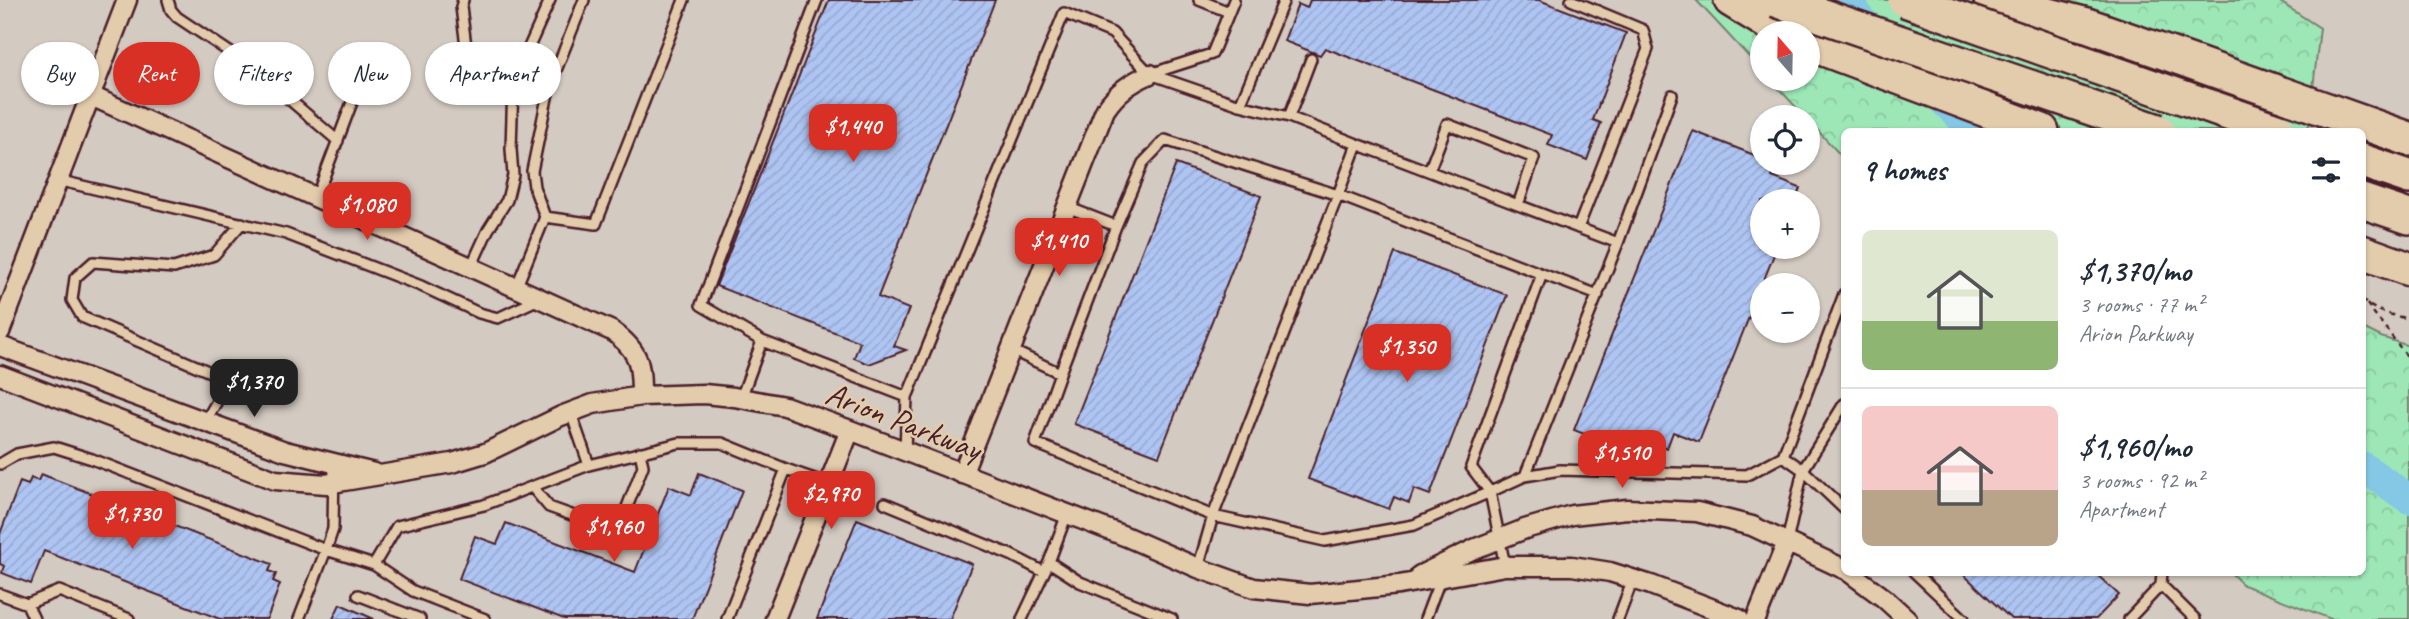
<!DOCTYPE html>
<meta charset="utf-8">
<style>
body{margin:0;font-family:Caveat,sans-serif;background:#f6f6f7;color:#1f2937;height:100vh;display:flex;flex-direction:column;font-size:26px;white-space:nowrap}
*{box-sizing:border-box;margin:0}
p{font-size:23px;color:#747a83}
.icon{flex:none;width:38px;height:38px;fill:none;stroke:currentColor;stroke-width:2;stroke-linecap:round;stroke-linejoin:round}
.map{position:relative;flex:1;overflow:hidden}
.drawer{position:absolute;left:1841px;top:128px;width:525px;height:448px;display:flex;flex-direction:column;background:#fff;border-radius:10px;box-shadow:0 2px 5px #0004}
.drawer>*{flex:none}
.top-card{position:absolute;left:21px;top:42px;width:665px;height:63px;display:flex;gap:14px}
.needle{width:46px;rotate:340deg}
.tools{position:absolute;left:1750px;top:21px;display:grid;gap:14px}
.tools a{display:grid;place-items:center;width:70px;height:70px;border-radius:50%;background:#fff;box-shadow:0 2px 5px #0004;font-size:35px}
.price{position:absolute;translate:-50% -60px;padding:0 16px;border-radius:14px;background:#d93025;color:#fff;font-size:23px;line-height:46px;filter:drop-shadow(0 2px 4px #0008)}
.price::after{content:'';position:absolute;left:50%;top:42px;width:21px;height:16px;margin-left:-10px;background:inherit;clip-path:polygon(0 0,100% 0,50% 100%)}
.price.active{background:#222;color:#fff}
ul{padding:0;list-style:none}
li{display:flex;align-items:center;gap:21px;height:175px;padding:0 21px}
li+li{border-top:2px solid #e0e1e3}
li span{display:grid;place-items:center;flex:none;width:196px;height:140px;border-radius:10px;color:#555}
li>.icon{margin-inline-start:auto}
span .icon{width:84px;height:84px;fill:#fffc;stroke-width:1}
li b{font-size:30px}
h2{display:flex;justify-content:space-between;align-items:center;height:84px;padding:0 21px;font-size:30px}
.tag{padding:0 24px;border-radius:32px;background:#fff;box-shadow:0 2px 5px #0004;font-size:24px;line-height:63px}
.tag.active{background:#d93025;color:#fff}
.map>svg:first-child{display:block}
.forest{fill:url(#forest-crowns);stroke:#748370;stroke-width:2}
.lines{fill:none;stroke-linecap:round;stroke-linejoin:round}
.river{stroke:#84c8e5;stroke-width:30}
.building{fill:url(#building-hatch);stroke:#4a1f2b;stroke-width:2}
.service-casing{stroke:#4a1f2b;stroke-width:14}
.minor-casing{stroke:#4a1f2b;stroke-width:23}
.motorway-casing{stroke:#4a1f2b;stroke-width:38}
.path{stroke:#4a1f2b;stroke-width:2.5;stroke-dasharray:5 5;stroke-linecap:butt}
.service{stroke:#e3ccac;stroke-width:9}
.minor{stroke:#e3ccac;stroke-width:18}
.motorway{stroke:#e3ccac;stroke-width:33}
.motorway-bridge-casing{stroke:#4a1f2b;stroke-width:38;stroke-linecap:butt}
.motorway-bridge{stroke:#e3ccac;stroke-width:33}
.labels{text-anchor:middle;stroke-width:5;stroke-linejoin:round;paint-order:stroke}
.street-label{font-size:33px;fill:#4a1f2b;stroke:#e3ccac}
</style>
<div class="map">
<svg width="2409" height="619" viewBox="0 0 2409 619">
<defs>
<pattern id="forest-crowns" width="20" height="18" patternUnits="userSpaceOnUse" patternTransform="scale(1.75)"><rect width="20" height="18" fill="#9de7b6"/><path d="M2 6a3 3 0 1 1 6 0M12 15a3 3 0 1 1 6 0" fill="none" stroke="#89c69d"/></pattern>
<pattern id="building-hatch" width="6" height="6" patternUnits="userSpaceOnUse" patternTransform="scale(1.75)"><rect width="6" height="6" fill="#aec5f3"/><path d="M-1 1l2-2M0 6l6-6M5 7l2-2" fill="none" stroke="#97a9d0"/></pattern>
</defs>
<rect width="100%" height="100%" fill="#d3cac1"/>
<filter id="ink" filterUnits="userSpaceOnUse"><feTurbulence type="fractalNoise" baseFrequency=".0143" numOctaves="2"/><feDisplacementMap in="SourceGraphic" scale="14" xChannelSelector="R" yChannelSelector="G"/><feConvolveMatrix kernelMatrix="1 2 1 2 8 2 1 2 1" color-interpolation-filters="sRGB"/></filter>
<g filter="url(#ink)">
<!-- forest -->
<path class="forest" d="M1696,0h581l43,28 -12,103h-464v28l-74,-80h38v-46h-46v38z
M2363,328l18,9 28,9v273h-78l-88,-34 -13,-13h132z"/>
<g class="lines">
<!-- river -->
<path class="river" d="M1850,0l9,18 23,22
M1932,90l43,41
M2362,466l47,33"/>
</g>
<!-- building -->
<path class="building" d="M829,0h166l-117,297 31,12 -15,37 12,4 -37,14 -15,-6 6,-16 -144,-56z
M1310,0h229l87,33 -33,87 8,3 -14,37 -39,-15 4,-10 -227,-87 -5,7 -36,-14 14,-37 9,4z
M1693,131l69,27v5h15l-5,14 28,11 -5,13h-33v46h15l-78,195 -26,-10 -6,16 -43,-17 -7,16 -43,-17z
M1176,164l85,32 -102,260 -85,-32z
M1395,253l112,42 -77,200 -16,-6 -5,14 -15,-6 -5,12 -81,-30z
M699,473l43,17 -50,129h-128l-105,-40 16,-43 22,8 9,-21 129,49 34,-86 22,9z
M41,474l231,90 -3,7 7,3 -3,7 7,3 -13,35h-47l-176,-68 -13,33 -29,-11 2,-7 -4,-2v-30l20,-52 8,3 3,-7 7,3z
M857,519l115,45 -22,55h-133z
M1961,572h133l25,23 -23,24h-85z
M340,604l34,15h-41z"/>
<g class="lines">
<defs>
<path id="service" d="M168,0l3,10 6,7 72,48 89,76
M463,0l-2,7 5,39 38,25 9,12
M1199,0l30,12
M1571,0l72,30 5,19 -70,179
M1150,74l62,-20 22,-54
M1240,105l44,-105
M1289,117l22,-58
M1357,144l261,99 -93,233
M1429,171l18,-47 87,34 -16,47
M57,180l229,54 135,52 58,27 19,5 41,-19
M316,198l47,-125
M545,217l51,7 88,-224
M1618,243l54,-148
M471,267l17,-37 19,-30 6,-25 -2,-26 2,-66 37,-83
M1542,274l56,21
M516,288l29,-71 -11,-30 -2,-16 17,-83 35,-88
M762,341l-61,-36 116,-305
M1011,350l49,23 -25,70 178,73 125,-321 -173,-55 -22,23 -27,63
M1060,373l56,-147 -49,-19
M907,397l157,-384 48,20 38,41 90,31 49,12 68,27 -19,51 204,79 -71,193 19,25 -76,33 -89,16 -112,-25 -15,52
M741,398l21,-57 145,56 -2,54
M1844,404l-41,66 41,39
M205,422l15,-26 -3,-21 -135,-58 -10,-17 3,-22 18,-16 81,6 40,-13 28,-32
M1783,456l20,14 -16,72
M0,464l17,-10 37,-7 38,12 234,91 7,-21 1,-65
M589,465l90,-22h43l64,26 -59,150
M786,469l43,15
M532,487l17,20 53,19 22,-11 19,-49 -3,-14
M885,503l126,52 33,17
M1049,562l31,20 92,37
M374,565l39,26 72,28
M1505,566l-15,-74 35,-16 35,-6 187,5 36,-19 61,-162
M1914,572l50,47
M2161,585l34,34
M0,594l27,10 32,-13 70,28
M358,595l62,24
M27,604l7,15
M299,619l27,-69 48,15 23,-39 87,-21 105,-40 -18,-52
M1022,619l27,-57 18,-48
M1425,619l16,-42
M1618,619l15,-40
M2129,619l32,-34 1,-13"/>
<path id="minor" d="M89,95l523,236c28,20 29,33 29,65
M0,332l127,-332
M0,346l285,105 89,22
M0,375l275,105 51,4 126,-21 33,-10 76,-37 32,-12 48,-8 63,-2 30,3 51,9 65,24 277,107 71,31 56,20 56,6 89,-9 106,-19h67l38,6 41,13 88,34
M962,474l143,-364c12,-18 25,-27 45,-36
M1849,572l35,26 23,21
M1420,575l54,-26 51,-20 47,-14 55,-6 70,3 55,14 92,43
M775,619l75,-189
M1756,619l31,-77"/>
<path id="motorway" d="M1731,0l54,33
M1991,0l96,25 322,114
M1808,43l234,88
M2362,161l47,16
M2362,201l47,16
M2362,252l47,17"/>
</defs>
<!-- service casing -->
<use href="#service" class="service-casing"/>
<!-- minor casing -->
<use href="#minor" class="minor-casing"/>
<!-- motorway casing -->
<use href="#motorway" class="motorway-casing"/>
<!-- path -->
<path class="path" d="M2362,300c12,11 32,16 47,19
M2367,304l42,55"/>
<!-- service -->
<use href="#service" class="service"/>
<!-- minor -->
<use href="#minor" class="minor"/>
<!-- motorway -->
<use href="#motorway" class="motorway"/>
<defs>
<path id="motorway-bridge" d="M1776,0l382,131
M1905,0l374,131"/>
</defs>
<!-- motorway-bridge casing -->
<use href="#motorway-bridge" class="motorway-bridge-casing"/>
<!-- motorway-bridge -->
<use href="#motorway-bridge" class="motorway-bridge"/>
</g>
</g>
<g class="labels">
<!-- street labels -->
<g class="street-label">
<text transform="translate(904 420) rotate(21)" y="12">Arion Parkway</text>
</g>
</g>
</svg>
<div class="tools">
<a><svg class="needle" viewBox="-14 -14 28 28"><path d="M0-13l5 13h-10z" fill="#e53935"/><path d="M0 13l5-13h-10z" fill="#747a83"/></svg></a>
<a><svg class="icon" aria-label="locate" viewBox="0 0 24 24"><circle cx="12" cy="12" r="6"/><path d="M12 2v4M12 18v4M2 12h4M18 12h4"/></svg></a>
<a>+</a>
<a>−</a>
</div>
<b class="price" style="left:853px;top:164px">$1,440</b>
<b class="price" style="left:367px;top:242px">$1,080</b>
<b class="price" style="left:1059px;top:278px">$1,410</b>
<b class="price" style="left:1407px;top:384px">$1,350</b>
<b class="price active" style="left:254px;top:419px">$1,370</b>
<b class="price" style="left:1622px;top:490px">$1,510</b>
<b class="price" style="left:831px;top:531px">$2,970</b>
<b class="price" style="left:132px;top:551px">$1,730</b>
<b class="price" style="left:614px;top:564px">$1,960</b>
<div class="top-card">
<a class="tag">Buy</a>
<a class="tag active">Rent</a>
<a class="tag">Filters</a>
<a class="tag">New</a>
<a class="tag">Apartment</a>
</div>
<section class="drawer">
<h2>9 homes<svg class="icon" aria-label="filters" viewBox="0 0 24 24"><path d="M4 7h16M4 17h16"/><circle cx="9" cy="7" r="2"/><circle cx="15" cy="17" r="2"/></svg></h2>
<ul>
<li><span style="background:linear-gradient(#dfe7d0 65%,#8fb573 0)"><svg class="icon" aria-label="home" viewBox="0 0 24 24"><path d="M3 11l9-7 9 7M6 9v11h12V9"/></svg></span><div><b>$1,370/mo</b><p>3 rooms · 77 m²</p><p>Arion Parkway</p></div></li>
<li><span style="background:linear-gradient(#f6c9c9 60%,#b9a48a 0)"><svg class="icon" aria-label="home" viewBox="0 0 24 24"><path d="M3 11l9-7 9 7M6 9v11h12V9"/></svg></span><div><b>$1,960/mo</b><p>3 rooms · 92 m²</p><p>Apartment</p></div></li>
</ul>
</section>
</div>
